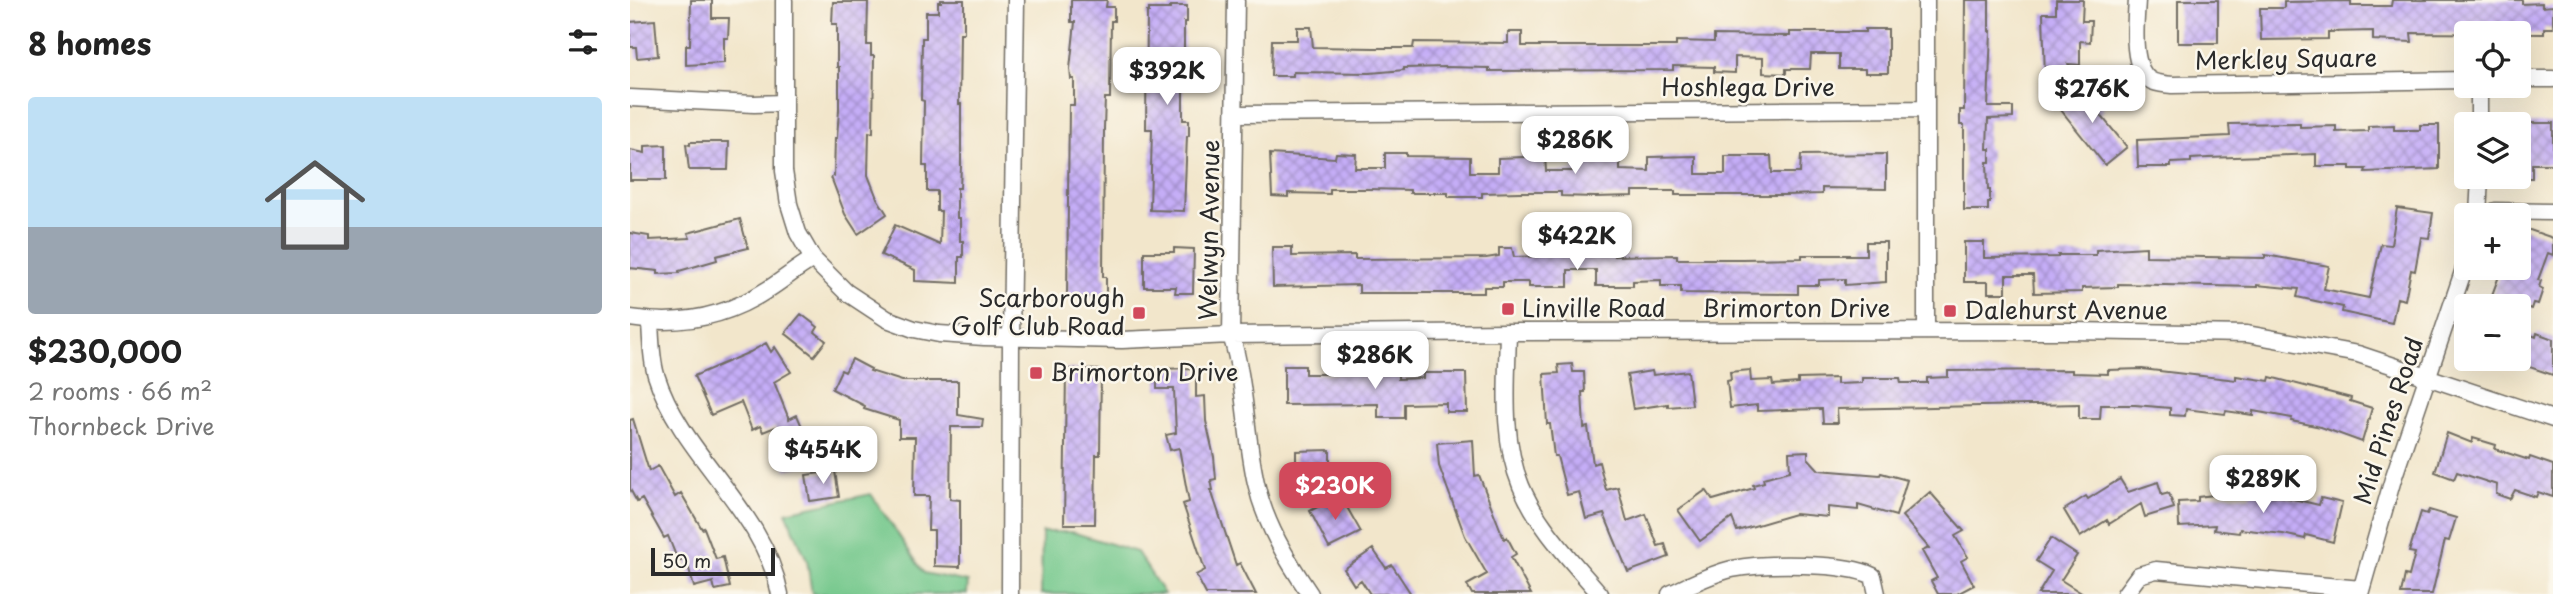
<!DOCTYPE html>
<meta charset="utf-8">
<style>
body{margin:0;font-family:"Playpen Sans",sans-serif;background:#f6f6f6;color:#222;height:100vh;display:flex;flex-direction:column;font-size:26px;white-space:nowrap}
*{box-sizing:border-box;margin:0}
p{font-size:23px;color:#767676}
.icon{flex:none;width:38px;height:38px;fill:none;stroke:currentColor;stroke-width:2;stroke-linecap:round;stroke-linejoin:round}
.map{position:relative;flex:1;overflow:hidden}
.details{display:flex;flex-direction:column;background:#fff;width:630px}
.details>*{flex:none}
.controls{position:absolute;left:1824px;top:21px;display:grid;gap:14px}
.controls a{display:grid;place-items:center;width:77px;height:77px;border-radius:7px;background:#fff;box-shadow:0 7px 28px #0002;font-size:35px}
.scale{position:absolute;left:21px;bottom:18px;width:124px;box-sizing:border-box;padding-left:7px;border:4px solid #2b2b2b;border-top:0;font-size:19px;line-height:24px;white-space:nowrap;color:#2b2b2b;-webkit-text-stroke:5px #fbf7ec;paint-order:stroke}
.price{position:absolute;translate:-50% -60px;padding:0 16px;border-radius:14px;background:#fff;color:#222;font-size:23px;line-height:46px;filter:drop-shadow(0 2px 4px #0008)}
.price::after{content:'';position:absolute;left:50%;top:42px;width:21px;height:16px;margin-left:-10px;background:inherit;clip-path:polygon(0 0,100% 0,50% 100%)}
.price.active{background:#d1495b;color:#fff}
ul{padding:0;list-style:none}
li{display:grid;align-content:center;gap:14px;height:371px;padding:0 28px}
li span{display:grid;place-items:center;height:217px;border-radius:7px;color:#555}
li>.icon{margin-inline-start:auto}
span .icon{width:126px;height:126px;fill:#fffc;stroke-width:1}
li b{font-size:30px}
h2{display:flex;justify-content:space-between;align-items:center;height:84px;padding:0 28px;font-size:30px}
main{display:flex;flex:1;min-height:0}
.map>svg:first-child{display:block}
.green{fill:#74c88c;stroke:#507a5c;stroke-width:2}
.building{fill:url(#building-cross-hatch)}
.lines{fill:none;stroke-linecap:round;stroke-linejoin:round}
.minor-casing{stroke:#716c63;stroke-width:19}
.minor{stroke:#fff;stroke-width:16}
.poi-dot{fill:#d1495b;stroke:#fbf7ec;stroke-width:2.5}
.labels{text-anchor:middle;stroke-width:5;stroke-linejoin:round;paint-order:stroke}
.street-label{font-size:24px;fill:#2b2b2b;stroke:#fbf7ec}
.poi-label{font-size:24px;fill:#2b2b2b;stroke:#fbf7ec;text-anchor:start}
</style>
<main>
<section class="details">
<h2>8 homes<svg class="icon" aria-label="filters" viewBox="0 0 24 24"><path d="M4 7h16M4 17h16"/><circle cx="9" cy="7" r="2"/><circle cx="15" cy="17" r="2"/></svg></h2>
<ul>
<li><span style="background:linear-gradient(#bfe0f5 60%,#9aa5b1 0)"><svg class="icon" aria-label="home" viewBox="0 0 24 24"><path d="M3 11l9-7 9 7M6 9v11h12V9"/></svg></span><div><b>$230,000</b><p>2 rooms · 66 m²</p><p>Thornbeck Drive</p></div></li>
</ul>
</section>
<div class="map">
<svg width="1923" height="594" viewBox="0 0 1923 594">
<defs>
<pattern id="building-cross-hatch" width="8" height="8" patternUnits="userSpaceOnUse" patternTransform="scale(1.75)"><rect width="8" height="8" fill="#c5adf7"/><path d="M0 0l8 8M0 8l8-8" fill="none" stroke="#a08dc8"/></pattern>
</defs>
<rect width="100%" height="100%" fill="#fbf7ec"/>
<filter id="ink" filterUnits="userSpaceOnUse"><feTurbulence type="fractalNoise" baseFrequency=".0143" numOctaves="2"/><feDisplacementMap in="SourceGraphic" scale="14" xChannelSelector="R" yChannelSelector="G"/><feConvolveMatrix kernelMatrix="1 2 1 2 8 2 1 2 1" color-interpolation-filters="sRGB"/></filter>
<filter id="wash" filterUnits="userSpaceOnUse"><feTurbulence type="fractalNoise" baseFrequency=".00686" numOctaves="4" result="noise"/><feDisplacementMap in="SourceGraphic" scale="28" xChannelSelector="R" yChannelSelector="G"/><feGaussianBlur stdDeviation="1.57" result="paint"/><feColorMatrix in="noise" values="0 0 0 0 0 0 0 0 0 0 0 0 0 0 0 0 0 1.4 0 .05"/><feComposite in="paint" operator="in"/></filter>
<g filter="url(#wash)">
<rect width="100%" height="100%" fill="#f2e6cb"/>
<!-- green -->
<path class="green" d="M241,494l53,79 44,9 -1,12h-155l-5,-34 -21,-48z
M412,532h30l65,20 27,42h-123z"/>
<g id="blocks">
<!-- building -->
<path class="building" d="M61,0h21v18h17l-1,20h-4v25l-38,2v-20h4z
M311,0h23v33h-4l-1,71h2v62l-1,22h-3v30h3v23h3v16h-4v26l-44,-2v-11l-34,-15 14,-30 45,20 1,-34h-4v-20h-10v-25h-4l1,-65 -3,-1 1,-62h4v-26h12v-10h3z
M441,0h36l-1,7h8v14h-3l-1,77h-5l-1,30 -1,149h3v20h-39l2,-192h5v-26h-3l-1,-10 5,-47h-4z
M1335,0h24v31h2l-3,76h25v11l-25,1 -1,30h3v13h-3l1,28h2v13h-2v7h-24v-85h-4v-15h4z
M1426,0h27l-1,21h9l-1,21 -10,-1v24l-12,-1 9,14h-32l-2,-65h13z
M1548,0h40v43h-40z
M1762,0h130v4l20,-1v4l11,-1v22h-9v6l-133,-1 1,9 -39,-2v-9l-45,1v7l-67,1 -1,-32h24v-6l67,-1v5h40z
M203,2h35l-1,43h4v11h3l-1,77 -4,-1 -1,43 9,23 10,16 -29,20 -13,-20 -14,-37 3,-1 1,-38h2l2,-28v-43h-2v-43h-5z
M540,6h17v16h-3v38h2v22h-3v38h6v16h-2l-3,75 -34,-1 2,-81h-6l1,-117h2v-3h21z
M25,20l3,36 -21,2 -1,-11h-6v-25z
M667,27h14l2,20 61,1h39l1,-6 94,1v-11h14v14h154v-5l38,1v-7l76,1v-4h75v-3h23v44h-23v-4h-26v-15h-28l-1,15h-24v5l-23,-1v-15l-28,-1v16l-21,-1v-5l-41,-1v4l-184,1v-3l-43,-1 -42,1v2l-34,3 -77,-1v4h-22l1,-36h25z
M1453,86l21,24 -5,3 28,34 -22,18 -48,-60z
M1670,123v4l36,-1v6l32,-1v-5l26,-1v5h26v-5h19v44l-74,3 1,-3h-16v-3h-34v-12l-108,4 -17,1v3l-20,1v4h-33l-1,-27 93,-4 -1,-12z
M1888,123h35v41h-21v14h-14z
M60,142h39l-1,28h-39l-3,-26 4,1z
M36,145v35h-36v-30l15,3v-7z
M706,153l20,1 -1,14h30v-15h21v3l64,1v15h28v-14l27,-1h20l1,14h28v-15l46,1v13l29,1v-14l47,-1v18h29v-18h46l1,17h28l1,-18 85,-1v35l-64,-1v6l-37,1h-110v-4h-42v5l-38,1 -34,-1v-4h-42l-37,1v4h-34v-4h-38v-3l-42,-1h-38v5l-42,-1v4l-16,-1 -2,-42 65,4z
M1767,208l36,5 -4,25 -8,-1 -6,34 -4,-1 -6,30 -8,-2 -5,25 -50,-11 1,-5 -46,-10 2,-8 -42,-4v2l-139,-3v3l-36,1v4l-48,1 -1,-18h-27v18h-18v-11h-24v-40h20v16l74,-1v-2h38v-5l50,-3v9l119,2v-3l64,11 -5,23 45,9 12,-54 10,1z
M110,219l8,29 -32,8 1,4 -38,11v2l-21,1v-3l-28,-3v-35l19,3v4l41,-2 -2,-5z
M1894,228l29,10v17l-5,-2 -10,27 3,1 -2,6 4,2 -5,15 -5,-1 -2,6 -39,-14 10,-27h16v-22z
M1236,242h20v40l-41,3v-6l-26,1v5h-21v9l-117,-1v-7h-20v-6l-28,1v5h-37v-16h-28v17h-39v-5h-26v5h-19v6h-125v-8l-86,2 -1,-40h20v9l63,-1v4l131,-1 13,-2v-8h13l2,9 35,-1v-3l65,-1v4l63,-1v4h65l60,-1v-3h64z
M544,248l20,1 -1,44h-18l1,-6h-32v-35h30z
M171,314l17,13 -3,5 11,9 -12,15 -29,-23z
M1888,330l18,7 1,-4 16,6v36l-35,-12z
M136,343l5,9 4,-5 16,25 -17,10 15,37 8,-4 10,23 7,25 -28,7 -11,-43 -12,5 -3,-6 -8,4 -11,-28 -30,13 -17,-39 56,-24z
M222,359l19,10 -1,2 32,10h56v34l25,4 -1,8h-31l-1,72 10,1v67l-26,-1v-36h-6l1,-34h-15l1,-59h-16v-17l-35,-11 1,-3 -33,-17 9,-19 4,2z
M942,364l1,8h11l1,20h-3l2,36 4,-1 5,37 6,-2 7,28 12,-3 9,34 19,-7 12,32 7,-2 4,13 -41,15 -24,-58 -18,5 -7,-27 -12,3 -10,-39h-3l-4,-32h-3l-3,-50 15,-1 -1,-8z
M654,366h21v8h93v5l25,-1v-5h43l1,39h-21v-9l-42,1v14h-26v-14l-94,1z
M566,368v29l9,-1 1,25 8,36 2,22 -5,1 2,10h-2l25,75 4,-2 16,31h-50l-10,-19 9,-5 -22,-66 6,-2 -10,-54 -9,2 -4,-15 10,-2 -2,-44h-17v-20z
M436,369l35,1 -1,85h-4l-1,69h-31z
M1512,369l94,11v-4l33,5 1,-4 81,21 -1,3 22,7 -10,34 -41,-15 -30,-6 1,-3 -39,-7v4l-27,-4 -1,3 -39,-5 -1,7 -15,-1v-7l-35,-3h-34l-1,14h-21v-15l-242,5 1,14h-15l-1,-14h-2l-63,2v-6l-27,3 -3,-27 4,-1 -1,-8 20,-2 1,11 21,-1 1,5 25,-2v-4l39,-1v6l25,-1v-5h38l1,5h26v-5l21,-1v-6l124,-1v3l36,1v-4z
M1022,371l1,4 35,-4 4,34 -24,2v-3l-35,5 -6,-34z
M3,419l16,52 9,-5 17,31 6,-4 21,36 2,-1 12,31 7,-2 7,30 -15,3 -2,-8 -19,5 -8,-29 -8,3 -10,-25 -4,2 -22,-39 -5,3 -7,-13v-69z
M1817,433l25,10 1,-5 23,7 -1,4 34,11 1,-3 23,8v32l-15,-5 -2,5 -21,-7 -5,9 -14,-5 1,-9 -40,-13 -3,7 -19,-7z
M843,440l2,36 4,-1 25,64 3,-2 9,17 -5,3 20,37h-59l-5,-9 20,-11 -22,-38 -10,-27 -16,-43 -2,-23z
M700,450v27l5,9h-26l-1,-17h-12v-18z
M1178,451v7l11,12 61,5 1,-2 26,7 -11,36 -38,-11v5l-30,-3v10l-33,-3 -58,17 -5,-13 -32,23 -22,-31 28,-20 7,10 41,-12 -1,-3 11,-3 -1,-4 27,-7 -1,-19z
M205,471l4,26 -29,4 -4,-26z
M1490,479l8,13 30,-10 4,13 7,-2 5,15 -29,9 -4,-13 -32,20 -2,-4 -27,17 -16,-27 22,-14 2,3z
M1300,492l34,39 -9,5 13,21 -7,4 13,24 -17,9h-19l-7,-13 6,-3 -15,-27 7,-3 -27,-32z
M1621,493l34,4 34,8 2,-7 21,5 -9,39 -27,-7 -1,4 -22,-5 -43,-5 -1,4 -25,-3 1,-5 -36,2 -1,-25 20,-1v-4l24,-3 29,3z
M710,495l21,37 -32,16 -19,-37z
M1799,510l27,8 -7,23 -4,-1 -13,54h-31l4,-19 4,1 6,-23 -6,-1 12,-40 6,2z
M1421,538l26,17 -16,25 22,14h-45l14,-23 -16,-10z
M743,549l13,19 6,-3 19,29h-41l-9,-14 -7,5 -10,-16z"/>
</g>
</g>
<g filter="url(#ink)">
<use href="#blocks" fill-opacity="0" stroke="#716c63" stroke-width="2"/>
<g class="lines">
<defs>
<path id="minor" d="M154,0v171l5,33 9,29 15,26 33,33 41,27 27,10 25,5 45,3 138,3 109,-5 277,-3 565,-1 174,3 111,20 195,65
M606,0l-5,335c15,48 14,100 25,148 9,41 31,77 54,111
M1296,0v331
M1507,0c-1,21 -7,67 13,80 6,4 15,4 22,5l294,-5
M1888,79h35
M1849,86v38
M0,98l124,6 29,-1
M605,114l690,-5
M1865,211l58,1
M1848,215l2,-38
M0,318c49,8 96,-1 137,-28 16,-10 30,-22 46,-31
M20,321c1,18 1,37 6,54 26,82 107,133 124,219
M878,332c-1,50 -7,106 13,154 17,41 51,75 79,108
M380,594l1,-256 5,-338
M1040,594c20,-9 40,-20 62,-25 31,-6 114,-7 141,7l4,18
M1495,594l14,-19 17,-5 205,19
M1730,594l33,-115 73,-216"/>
</defs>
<!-- minor casing -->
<use href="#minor" class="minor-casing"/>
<!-- minor -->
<use href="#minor" class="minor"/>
</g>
</g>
<!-- markers -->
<g class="poi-dot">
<rect x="871" y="302" width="14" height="14" rx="3.5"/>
<rect x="1313" y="304" width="14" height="14" rx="3.5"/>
<rect x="502" y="306" width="14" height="14" rx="3.5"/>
<rect x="399" y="366" width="14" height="14" rx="3.5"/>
</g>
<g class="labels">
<!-- street labels -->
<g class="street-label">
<text transform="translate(1656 60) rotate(-1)" y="8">Merkley Square</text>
<text x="1118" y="96">Hoshlega Drive</text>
<text transform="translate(580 230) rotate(-89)" y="8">Welwyn Avenue</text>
<text x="1166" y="317">Brimorton Drive</text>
<text transform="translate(1759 421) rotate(-72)" y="8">Mid Pines Road</text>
</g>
<!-- poi labels -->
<g class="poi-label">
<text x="495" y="307" text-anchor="end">Scarborough<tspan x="495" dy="28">Golf Club Road</tspan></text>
<text x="892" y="317">Linville Road</text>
<text x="1334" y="319">Dalehurst Avenue</text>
<text x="420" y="381">Brimorton Drive</text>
</g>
</g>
</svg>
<div class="controls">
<a><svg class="icon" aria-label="locate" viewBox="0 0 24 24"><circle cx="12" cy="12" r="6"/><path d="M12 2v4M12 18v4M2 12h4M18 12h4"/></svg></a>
<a><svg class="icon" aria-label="layers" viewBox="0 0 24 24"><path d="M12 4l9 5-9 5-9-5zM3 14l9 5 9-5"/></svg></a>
<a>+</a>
<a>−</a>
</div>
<div class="scale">50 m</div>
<b class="price" style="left:537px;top:107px">$392K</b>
<b class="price" style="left:1462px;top:125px">$276K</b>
<b class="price" style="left:945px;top:176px">$286K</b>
<b class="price" style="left:947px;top:272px">$422K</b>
<b class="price" style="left:745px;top:391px">$286K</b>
<b class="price" style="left:193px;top:486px">$454K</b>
<b class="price" style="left:1633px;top:515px">$289K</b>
<b class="price active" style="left:705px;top:522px">$230K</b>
</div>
</main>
